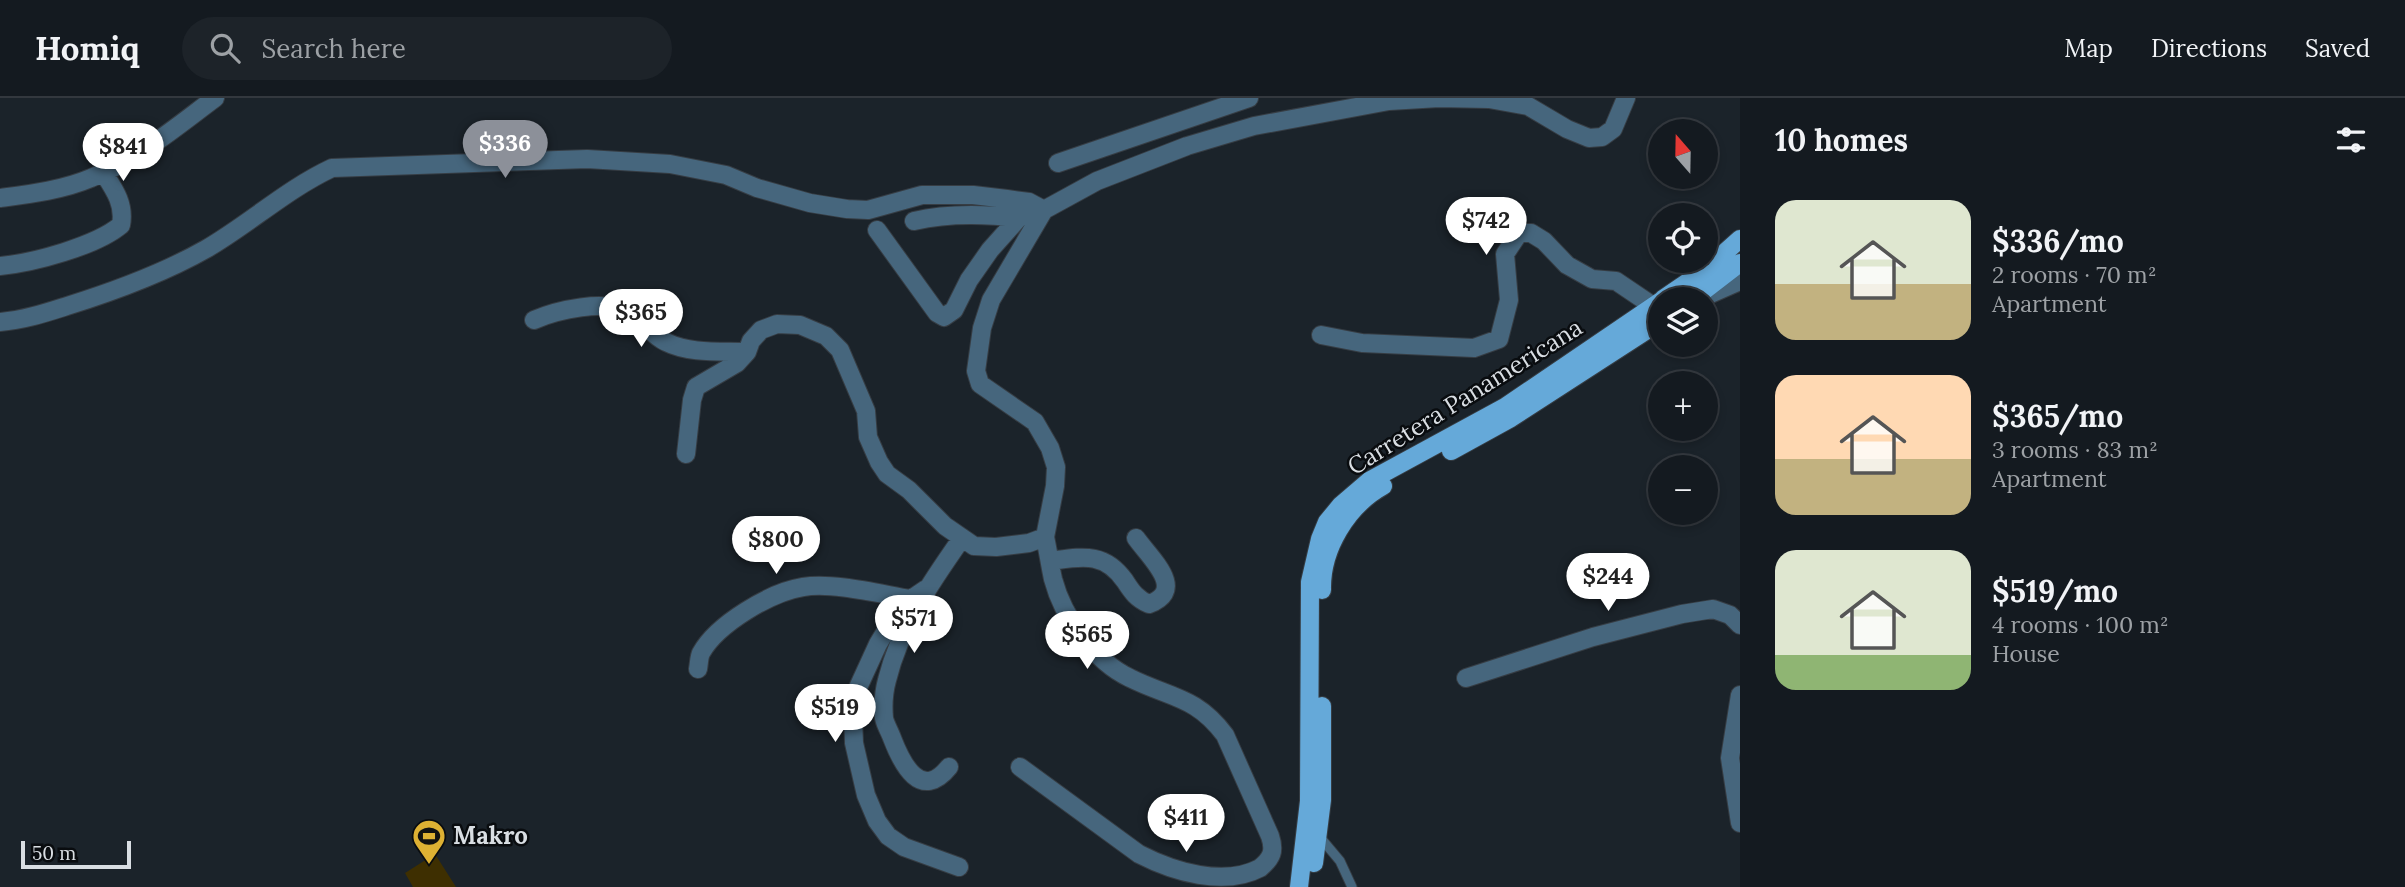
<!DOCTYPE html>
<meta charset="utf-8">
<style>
body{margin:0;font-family:Lora,serif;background:#1d2329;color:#f1f3f6;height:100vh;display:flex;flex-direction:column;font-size:26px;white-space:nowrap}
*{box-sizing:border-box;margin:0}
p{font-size:23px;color:#9da1a5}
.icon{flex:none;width:38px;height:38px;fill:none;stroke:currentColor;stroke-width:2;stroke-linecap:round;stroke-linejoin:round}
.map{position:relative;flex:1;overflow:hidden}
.details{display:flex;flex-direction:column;background:#141a20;width:665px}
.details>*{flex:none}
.needle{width:46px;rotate:340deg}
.controls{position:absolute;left:1648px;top:21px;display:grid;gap:14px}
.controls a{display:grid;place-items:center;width:70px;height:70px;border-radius:50%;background:#141a20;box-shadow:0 4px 10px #0003,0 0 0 2px #33383e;font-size:35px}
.scale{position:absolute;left:21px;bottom:18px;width:110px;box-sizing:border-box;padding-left:7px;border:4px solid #d9dee3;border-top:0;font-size:19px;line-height:24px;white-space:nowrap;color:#d9dee3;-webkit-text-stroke:5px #090c0f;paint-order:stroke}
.price{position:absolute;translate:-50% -60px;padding:0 16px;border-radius:24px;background:#fff;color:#222;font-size:23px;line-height:46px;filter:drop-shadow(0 2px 4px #0008)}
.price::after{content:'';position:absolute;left:50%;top:42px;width:21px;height:16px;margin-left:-10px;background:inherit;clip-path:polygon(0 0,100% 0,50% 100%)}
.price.selected{background:#8c9099;color:#fff}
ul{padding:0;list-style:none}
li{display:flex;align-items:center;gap:21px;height:175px;padding:0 35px}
li span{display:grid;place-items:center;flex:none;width:196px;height:140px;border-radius:21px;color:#555}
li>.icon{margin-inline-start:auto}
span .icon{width:84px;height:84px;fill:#fffc;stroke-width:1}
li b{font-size:30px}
h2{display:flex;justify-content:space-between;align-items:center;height:84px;padding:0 35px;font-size:30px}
header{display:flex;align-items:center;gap:42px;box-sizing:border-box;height:98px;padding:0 35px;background:#141a20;border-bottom:2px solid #33383e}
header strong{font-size:33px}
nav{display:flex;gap:38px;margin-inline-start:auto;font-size:24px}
.search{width:490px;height:63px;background:#1d2329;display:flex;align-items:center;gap:18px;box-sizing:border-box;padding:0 24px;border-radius:38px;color:#9da1a5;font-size:26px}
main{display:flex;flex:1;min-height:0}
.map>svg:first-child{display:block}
.green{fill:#3e2f01}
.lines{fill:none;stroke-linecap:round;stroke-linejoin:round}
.service-casing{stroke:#363d44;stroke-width:11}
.minor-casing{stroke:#363d44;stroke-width:20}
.primary-casing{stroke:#363d44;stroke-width:20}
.service{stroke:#46667d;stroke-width:9}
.minor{stroke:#46667d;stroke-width:18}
.primary{stroke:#65a9d9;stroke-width:18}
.labels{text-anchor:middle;stroke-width:5;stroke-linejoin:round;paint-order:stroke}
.street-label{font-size:24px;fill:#d9dee3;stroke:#090c0f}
.poi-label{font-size:24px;font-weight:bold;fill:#d9dee3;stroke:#090c0f;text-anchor:start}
</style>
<header>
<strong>Homiq</strong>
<div class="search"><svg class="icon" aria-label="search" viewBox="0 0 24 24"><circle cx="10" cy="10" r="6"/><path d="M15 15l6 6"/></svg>Search here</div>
<nav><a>Map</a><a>Directions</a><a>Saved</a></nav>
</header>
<main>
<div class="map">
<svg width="1740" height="789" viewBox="0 0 1740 789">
<rect width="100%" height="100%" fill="#1b232a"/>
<!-- green -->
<path class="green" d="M435,756l21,33h-43l-8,-14z"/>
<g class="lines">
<defs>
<path id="service" d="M1319,738l21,25 12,26"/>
<path id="minor" d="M1058,65l191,-65
M0,100c30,-4 63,-8 91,-20 46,-18 85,-51 124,-80
M914,123c34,-8 70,-7 105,-3
M877,132l60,83 7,4 10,-7 15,-30 21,-30 34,-38 5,-10
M0,168c33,-3 96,-20 121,-41 4,-21 -7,-36 -18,-53
M1699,201l41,-18
M534,222c23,-10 71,-21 94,-8 15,8 23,23 38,30 24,12 55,9 81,10
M0,224c24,-2 45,-9 67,-16 48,-15 95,-32 139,-57 43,-25 81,-60 126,-81l255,-9 83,5 56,11 31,13 53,15 37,6 21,1 54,-15h51l34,4 22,3 15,8
M1321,237l41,8 112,5 25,-9 10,-39 -4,-46 14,-21h12l13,8 23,24 25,14 24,2 37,25
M686,356l6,-54 4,-13 41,-24 10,-11 4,-11 10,-11 16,-6 23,1 26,11 14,14 26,61 2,26 11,25 8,12 22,16 36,36 29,20 22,1 33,-4 16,-6 10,-51 1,-19 -6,-19 -15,-26 -55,-38 -4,-13 6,-43 9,-28 53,-90 53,-29 90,-35 67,-20 135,-25 50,-3 50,1 39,7 39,23 22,9 13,-1 11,-8 13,-31
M1050,463c31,-4 54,-10 75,20 7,11 12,18 24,23 38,-14 2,-45 -13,-66
M926,491l-25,17 -23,38 -22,48 -3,26 1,25 12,52 11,26 11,15 16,11 55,20
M698,571c1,-5 1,-12 3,-16 16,-29 70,-61 102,-66 30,-5 77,7 107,12
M1466,580l127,-41 89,-23 31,-5 17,6 10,10
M1740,597l-10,63 10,65
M949,669c-28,35 -47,-3 -57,-29 -2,-6 -7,-14 -8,-20 -1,-11 0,-27 3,-38 13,-53 44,-98 75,-142
M1020,669l119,87c35,18 85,33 121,14 12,-10 15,-17 10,-32l-45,-101c-29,-39 -55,-37 -95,-57 -36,-17 -67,-61 -77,-99 -3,-14 -5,-28 -8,-42"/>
<path id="primary" d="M1663,201l41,-28 36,-32
M1693,201l47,-36
M1451,353l60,-33 150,-97
M1322,492c-1,-41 25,-84 61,-104
M1314,765l8,-63v-94
M1299,789l10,-86 1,-219 10,-43 7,-17 14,-17 28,-24 136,-74 156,-106"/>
</defs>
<!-- service casing -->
<use href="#service" class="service-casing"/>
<!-- minor casing -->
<use href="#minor" class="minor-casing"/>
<!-- primary casing -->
<use href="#primary" class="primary-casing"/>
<!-- service -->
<use href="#service" class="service"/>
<!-- minor -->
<use href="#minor" class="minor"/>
<!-- primary -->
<use href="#primary" class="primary"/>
</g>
<!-- icons -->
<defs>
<symbol id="stadium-pin" viewBox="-11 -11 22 30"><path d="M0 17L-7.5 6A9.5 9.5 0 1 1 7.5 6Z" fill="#deb133" stroke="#090c0f"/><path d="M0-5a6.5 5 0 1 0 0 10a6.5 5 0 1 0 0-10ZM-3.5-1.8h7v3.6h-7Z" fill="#111"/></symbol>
</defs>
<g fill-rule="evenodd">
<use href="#stadium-pin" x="410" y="719" width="38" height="52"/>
</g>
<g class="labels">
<!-- street labels -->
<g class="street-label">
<text transform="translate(1465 299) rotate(-32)" y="8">Carretera Panamericana</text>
</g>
<!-- poi labels -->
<g class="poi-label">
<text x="453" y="746">Makro</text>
</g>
</g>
</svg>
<div class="controls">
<a><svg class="needle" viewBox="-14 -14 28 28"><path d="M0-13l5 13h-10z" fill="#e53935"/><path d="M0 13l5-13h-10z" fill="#9da1a5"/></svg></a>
<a><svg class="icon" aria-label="locate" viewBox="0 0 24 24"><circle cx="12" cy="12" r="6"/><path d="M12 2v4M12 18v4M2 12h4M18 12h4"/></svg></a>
<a><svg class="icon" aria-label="layers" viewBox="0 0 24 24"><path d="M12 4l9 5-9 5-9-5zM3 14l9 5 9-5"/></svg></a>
<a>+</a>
<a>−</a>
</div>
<div class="scale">50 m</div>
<b class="price selected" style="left:505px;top:82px">$336</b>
<b class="price" style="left:123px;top:85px">$841</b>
<b class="price" style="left:1486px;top:159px">$742</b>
<b class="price" style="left:641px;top:251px">$365</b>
<b class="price" style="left:776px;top:478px">$800</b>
<b class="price" style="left:1608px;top:515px">$244</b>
<b class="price" style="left:914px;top:557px">$571</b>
<b class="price" style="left:1087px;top:573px">$565</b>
<b class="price" style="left:835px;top:646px">$519</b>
<b class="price" style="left:1186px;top:756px">$411</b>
</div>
<section class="details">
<h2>10 homes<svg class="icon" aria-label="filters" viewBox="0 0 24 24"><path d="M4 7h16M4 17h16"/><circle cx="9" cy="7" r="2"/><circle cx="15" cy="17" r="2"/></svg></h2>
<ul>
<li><span style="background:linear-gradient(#dfe7d0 60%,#c2b280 0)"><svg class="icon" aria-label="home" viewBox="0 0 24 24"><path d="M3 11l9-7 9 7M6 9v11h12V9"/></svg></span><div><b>$336/mo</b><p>2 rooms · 70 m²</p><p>Apartment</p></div></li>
<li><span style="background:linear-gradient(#ffd9b3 60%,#c2b280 0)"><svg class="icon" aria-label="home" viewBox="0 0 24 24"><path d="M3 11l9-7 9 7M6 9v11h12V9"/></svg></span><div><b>$365/mo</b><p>3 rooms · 83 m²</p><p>Apartment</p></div></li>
<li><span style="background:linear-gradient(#dfe7d0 75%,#8fb573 0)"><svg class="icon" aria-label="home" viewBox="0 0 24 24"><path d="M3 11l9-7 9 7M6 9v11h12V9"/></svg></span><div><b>$519/mo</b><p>4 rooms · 100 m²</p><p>House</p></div></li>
</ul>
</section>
</main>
